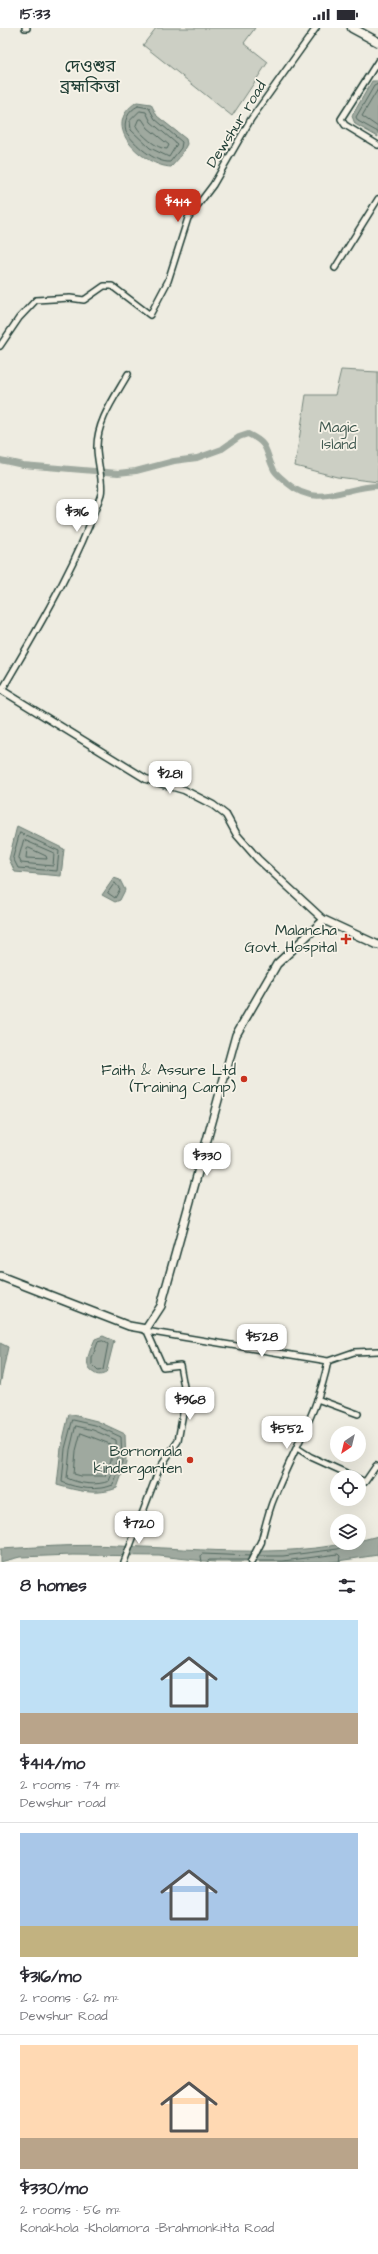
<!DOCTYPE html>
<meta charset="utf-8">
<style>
body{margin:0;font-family:"Architects Daughter","Noto Sans Bengali",sans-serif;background:#f2f2f3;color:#2b2b33;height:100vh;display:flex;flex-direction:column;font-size:15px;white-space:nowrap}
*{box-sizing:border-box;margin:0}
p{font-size:13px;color:#7c7c81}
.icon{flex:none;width:22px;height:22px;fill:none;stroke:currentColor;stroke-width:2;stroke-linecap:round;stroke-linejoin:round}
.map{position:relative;height:1534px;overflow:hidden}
.details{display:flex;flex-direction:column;background:#fff;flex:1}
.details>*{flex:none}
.needle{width:26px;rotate:215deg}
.fabs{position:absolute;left:330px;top:1398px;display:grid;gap:8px}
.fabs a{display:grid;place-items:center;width:36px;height:36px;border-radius:50%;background:#fff;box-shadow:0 4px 16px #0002;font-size:20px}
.price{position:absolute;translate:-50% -34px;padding:0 9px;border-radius:8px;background:#fff;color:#222;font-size:13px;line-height:26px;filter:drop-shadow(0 1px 2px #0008)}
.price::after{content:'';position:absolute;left:50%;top:24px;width:12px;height:9px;margin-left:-6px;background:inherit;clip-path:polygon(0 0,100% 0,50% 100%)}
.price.selected{background:#c8321e;color:#fff}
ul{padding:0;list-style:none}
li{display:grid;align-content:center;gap:8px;height:212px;padding:0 20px}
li+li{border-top:1px solid #e1e1e2}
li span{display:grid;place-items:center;height:124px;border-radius:0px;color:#555}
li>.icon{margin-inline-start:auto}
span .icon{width:72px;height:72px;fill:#fffc;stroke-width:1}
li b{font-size:17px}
h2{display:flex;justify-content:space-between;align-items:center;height:48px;padding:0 20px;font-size:17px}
.status{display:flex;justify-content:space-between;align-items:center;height:28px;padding:0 20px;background:#fff;direction:ltr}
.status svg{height:11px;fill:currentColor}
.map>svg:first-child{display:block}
.green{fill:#cccfc4;stroke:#76867c}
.water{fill:#9fa99f;stroke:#6c7e74}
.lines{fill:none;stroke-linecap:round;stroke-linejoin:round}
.shore{stroke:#52685f;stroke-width:1}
.canal{stroke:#9fa99f;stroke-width:6}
.minor-casing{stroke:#1f3d34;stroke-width:8}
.tertiary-casing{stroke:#1f3d34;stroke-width:9}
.secondary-casing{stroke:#1f3d34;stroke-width:10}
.primary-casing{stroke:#1f3d34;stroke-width:11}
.minor{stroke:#f7f3e8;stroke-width:5}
.tertiary{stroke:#f7f3e8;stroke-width:6}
.secondary{stroke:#f7f3e8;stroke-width:7}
.primary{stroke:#f7f3e8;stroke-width:8}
.poi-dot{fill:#c8321e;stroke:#f7f3e8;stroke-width:1.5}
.labels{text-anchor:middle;stroke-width:3.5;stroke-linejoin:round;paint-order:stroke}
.street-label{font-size:15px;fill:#1f3d34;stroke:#f7f3e8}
.park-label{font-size:15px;fill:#425a51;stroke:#f7f3e8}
.poi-label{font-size:15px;fill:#1f3d34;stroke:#f7f3e8;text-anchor:end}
.quarter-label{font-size:17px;fill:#1f3d34;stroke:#f7f3e8}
</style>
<div class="status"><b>15:33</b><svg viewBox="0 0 49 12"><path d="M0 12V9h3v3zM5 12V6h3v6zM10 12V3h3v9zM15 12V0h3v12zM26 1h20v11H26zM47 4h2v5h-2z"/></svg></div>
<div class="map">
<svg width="378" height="1534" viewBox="0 0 378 1534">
<rect width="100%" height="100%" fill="#eeece1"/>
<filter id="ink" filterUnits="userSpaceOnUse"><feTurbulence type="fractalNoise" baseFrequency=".025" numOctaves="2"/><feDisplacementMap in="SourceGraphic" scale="8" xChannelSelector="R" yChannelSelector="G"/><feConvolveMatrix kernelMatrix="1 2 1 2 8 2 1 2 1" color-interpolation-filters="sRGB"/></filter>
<g filter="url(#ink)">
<!-- green -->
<path class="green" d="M156,0h99l-11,15 24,19 -36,54 -89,-71z
M341,342l37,2v110l-41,-5 -42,-11 11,-71h29z"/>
<!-- water -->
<path class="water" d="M372,53h6v56l-23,-13 -3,-8z
M137,74l14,2 6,12 29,23 1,5 -7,13 -9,10c-27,-1 -73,-41 -34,-65z
M17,798l47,23 -3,27 -46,-4 -6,-13z
M114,850l6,2 5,10 -5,10 -5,2 -13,-7z
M103,1308l11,5 -8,32c-4,2 -8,3 -12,0 -13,-7 -3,-24 1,-34z
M0,1315l8,4 -8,38z
M69,1386l28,7 28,13 1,29 -9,25c-20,8 -39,3 -60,-3l4,-37z
M378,1508v19l-47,7h-116l-56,-6 -86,-1 -53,2 -20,5v-13c39,-2 79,-5 119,-3 87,3 175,14 259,-10z"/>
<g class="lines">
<!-- shore -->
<path class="shore" d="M378,56l-4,2 -18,31 2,4 20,11
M378,61l-16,27 16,11
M138,78l11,2 6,11 27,23 -1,6 -11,14c-15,1 -36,-18 -44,-30 -3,-11 2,-21 12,-26z
M140,83l6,1 5,10 26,22 -8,13 -19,-9 -19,-18 -1,-9z
M139,91h3l6,9 21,17 -2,4c-10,0 -26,-14 -31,-23z
M20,805l39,18 -2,20 -39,-3 -5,-10z
M24,812l30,13 -1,13 -32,-3 -2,-5z
M29,820l17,8 1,3 -21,-1 1,-9z
M115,855l5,6 -5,9 -7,-5z
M103,1313l5,3 -5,26 -5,1 -6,-6v-7l6,-16z
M73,1392l22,5 26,12 1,25 -9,23c-15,6 -35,4 -51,-3l3,-33z
M76,1398l17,4 23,10 1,21 -8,20c-12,5 -30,3 -42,-3l3,-28z
M81,1405l29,11 1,16 -6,16h-24l-7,-2 2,-23z
M259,1528h24l55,-7 4,-2 1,-4
M256,1533h27l55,-7 2,2 -1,6
M202,1534l-1,-6 1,-2 48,2
M207,1534l2,-2h38"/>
<!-- canal -->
<path class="canal" d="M0,432l23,5 95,8 18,-2 38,-10 23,-3 25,-9 17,-12 9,-3c23,11 16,17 26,36 3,5 9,9 13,13 31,27 58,3 91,3"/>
<defs>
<path id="minor" d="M25,0h2
M378,33l-37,58 4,6 33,20
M335,240l43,-69
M0,318l19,-28 17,-18 34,-2 14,2 20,-14h8l38,29 18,-34 20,-63 25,-33 38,-66 65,-91
M2,662c36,-62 76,-127 99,-196 3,-10 -4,-33 -4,-45 -1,-27 18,-52 31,-75
M146,1303l182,30 26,-9 24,-1
M317,1371l41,15
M297,1420l14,9 44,20
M359,1451l6,3 11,-16 2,1
M261,1514c4,-15 7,-30 13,-44 18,-46 45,-88 54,-137
M124,1534l35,-93 19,-28 5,-28 1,-26 -4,-22 -17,2 -17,-38"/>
<path id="tertiary" d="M0,661l146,90 38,11 29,15 13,10 11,20 21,24 66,61
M251,1534l10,-20"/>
<path id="secondary" d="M0,1248l129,50 17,3 15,-23 75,-271 41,-71 47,-44 54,25"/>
<path id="primary" d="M352,0l26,14"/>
</defs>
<!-- minor casing -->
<use href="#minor" class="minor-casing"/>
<!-- tertiary casing -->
<use href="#tertiary" class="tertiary-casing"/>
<!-- secondary casing -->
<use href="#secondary" class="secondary-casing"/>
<!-- primary casing -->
<use href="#primary" class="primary-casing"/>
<!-- minor -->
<use href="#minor" class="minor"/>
<!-- tertiary -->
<use href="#tertiary" class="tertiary"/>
<!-- secondary -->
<use href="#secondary" class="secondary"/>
<!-- primary -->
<use href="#primary" class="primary"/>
</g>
</g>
<!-- markers -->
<g class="poi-dot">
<path d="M344 905h4v4h4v4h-4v4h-4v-4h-4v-4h4z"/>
<circle cx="244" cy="1051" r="4"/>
<circle cx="190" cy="1432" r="4"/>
</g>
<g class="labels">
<!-- street labels -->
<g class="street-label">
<text transform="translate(236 96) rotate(-58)" y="5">Dewshur road</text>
</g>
<!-- park labels -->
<g class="park-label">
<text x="339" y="404">Magic<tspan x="339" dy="17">Island</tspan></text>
</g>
<!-- poi labels -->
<g class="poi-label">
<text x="337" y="907">Malancha<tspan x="337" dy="17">Govt. Hospital</tspan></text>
<text x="236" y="1047">Faith &amp; Assure Ltd<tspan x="236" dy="17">(Training Camp)</tspan></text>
<text x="182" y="1428">Bornomala<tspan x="182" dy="17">kindergarten</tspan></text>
</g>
<!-- quarter labels -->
<g class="quarter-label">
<text x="90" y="44">দেওশুর<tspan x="90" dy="20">ব্রহ্মকিত্তা</tspan></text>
</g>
</g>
</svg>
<div class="fabs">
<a><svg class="needle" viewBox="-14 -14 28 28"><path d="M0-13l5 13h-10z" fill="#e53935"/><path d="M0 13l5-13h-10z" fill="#7c7c81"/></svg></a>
<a><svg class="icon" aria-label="locate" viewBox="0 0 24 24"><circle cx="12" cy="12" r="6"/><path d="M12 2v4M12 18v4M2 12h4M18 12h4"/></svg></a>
<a><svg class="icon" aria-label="layers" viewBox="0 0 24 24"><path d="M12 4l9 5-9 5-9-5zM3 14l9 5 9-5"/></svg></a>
</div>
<b class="price selected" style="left:178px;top:195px">$414</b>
<b class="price" style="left:77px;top:505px">$316</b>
<b class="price" style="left:170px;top:767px">$281</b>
<b class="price" style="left:207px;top:1149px">$330</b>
<b class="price" style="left:262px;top:1330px">$528</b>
<b class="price" style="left:190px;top:1393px">$968</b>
<b class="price" style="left:287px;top:1422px">$552</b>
<b class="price" style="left:139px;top:1517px">$720</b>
</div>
<section class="details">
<h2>8 homes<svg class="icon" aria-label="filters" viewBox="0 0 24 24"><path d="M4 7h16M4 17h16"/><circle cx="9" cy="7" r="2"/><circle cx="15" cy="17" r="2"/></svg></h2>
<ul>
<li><span style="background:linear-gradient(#bfe0f5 75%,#b9a48a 0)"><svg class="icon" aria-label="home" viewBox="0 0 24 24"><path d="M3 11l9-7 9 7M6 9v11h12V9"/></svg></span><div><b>$414/mo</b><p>2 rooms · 74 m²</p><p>Dewshur road</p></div></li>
<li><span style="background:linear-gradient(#a9c7e8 75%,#c2b280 0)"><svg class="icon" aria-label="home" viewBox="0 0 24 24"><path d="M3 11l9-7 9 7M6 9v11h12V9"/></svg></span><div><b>$316/mo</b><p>2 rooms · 62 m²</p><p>Dewshur Road</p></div></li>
<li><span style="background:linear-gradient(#ffd9b3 75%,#b9a48a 0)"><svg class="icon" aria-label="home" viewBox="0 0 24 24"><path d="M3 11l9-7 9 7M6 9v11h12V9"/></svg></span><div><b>$330/mo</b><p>2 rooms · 56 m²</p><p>Konakhola -Kholamora -Brahmonkitta Road</p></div></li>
</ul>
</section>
